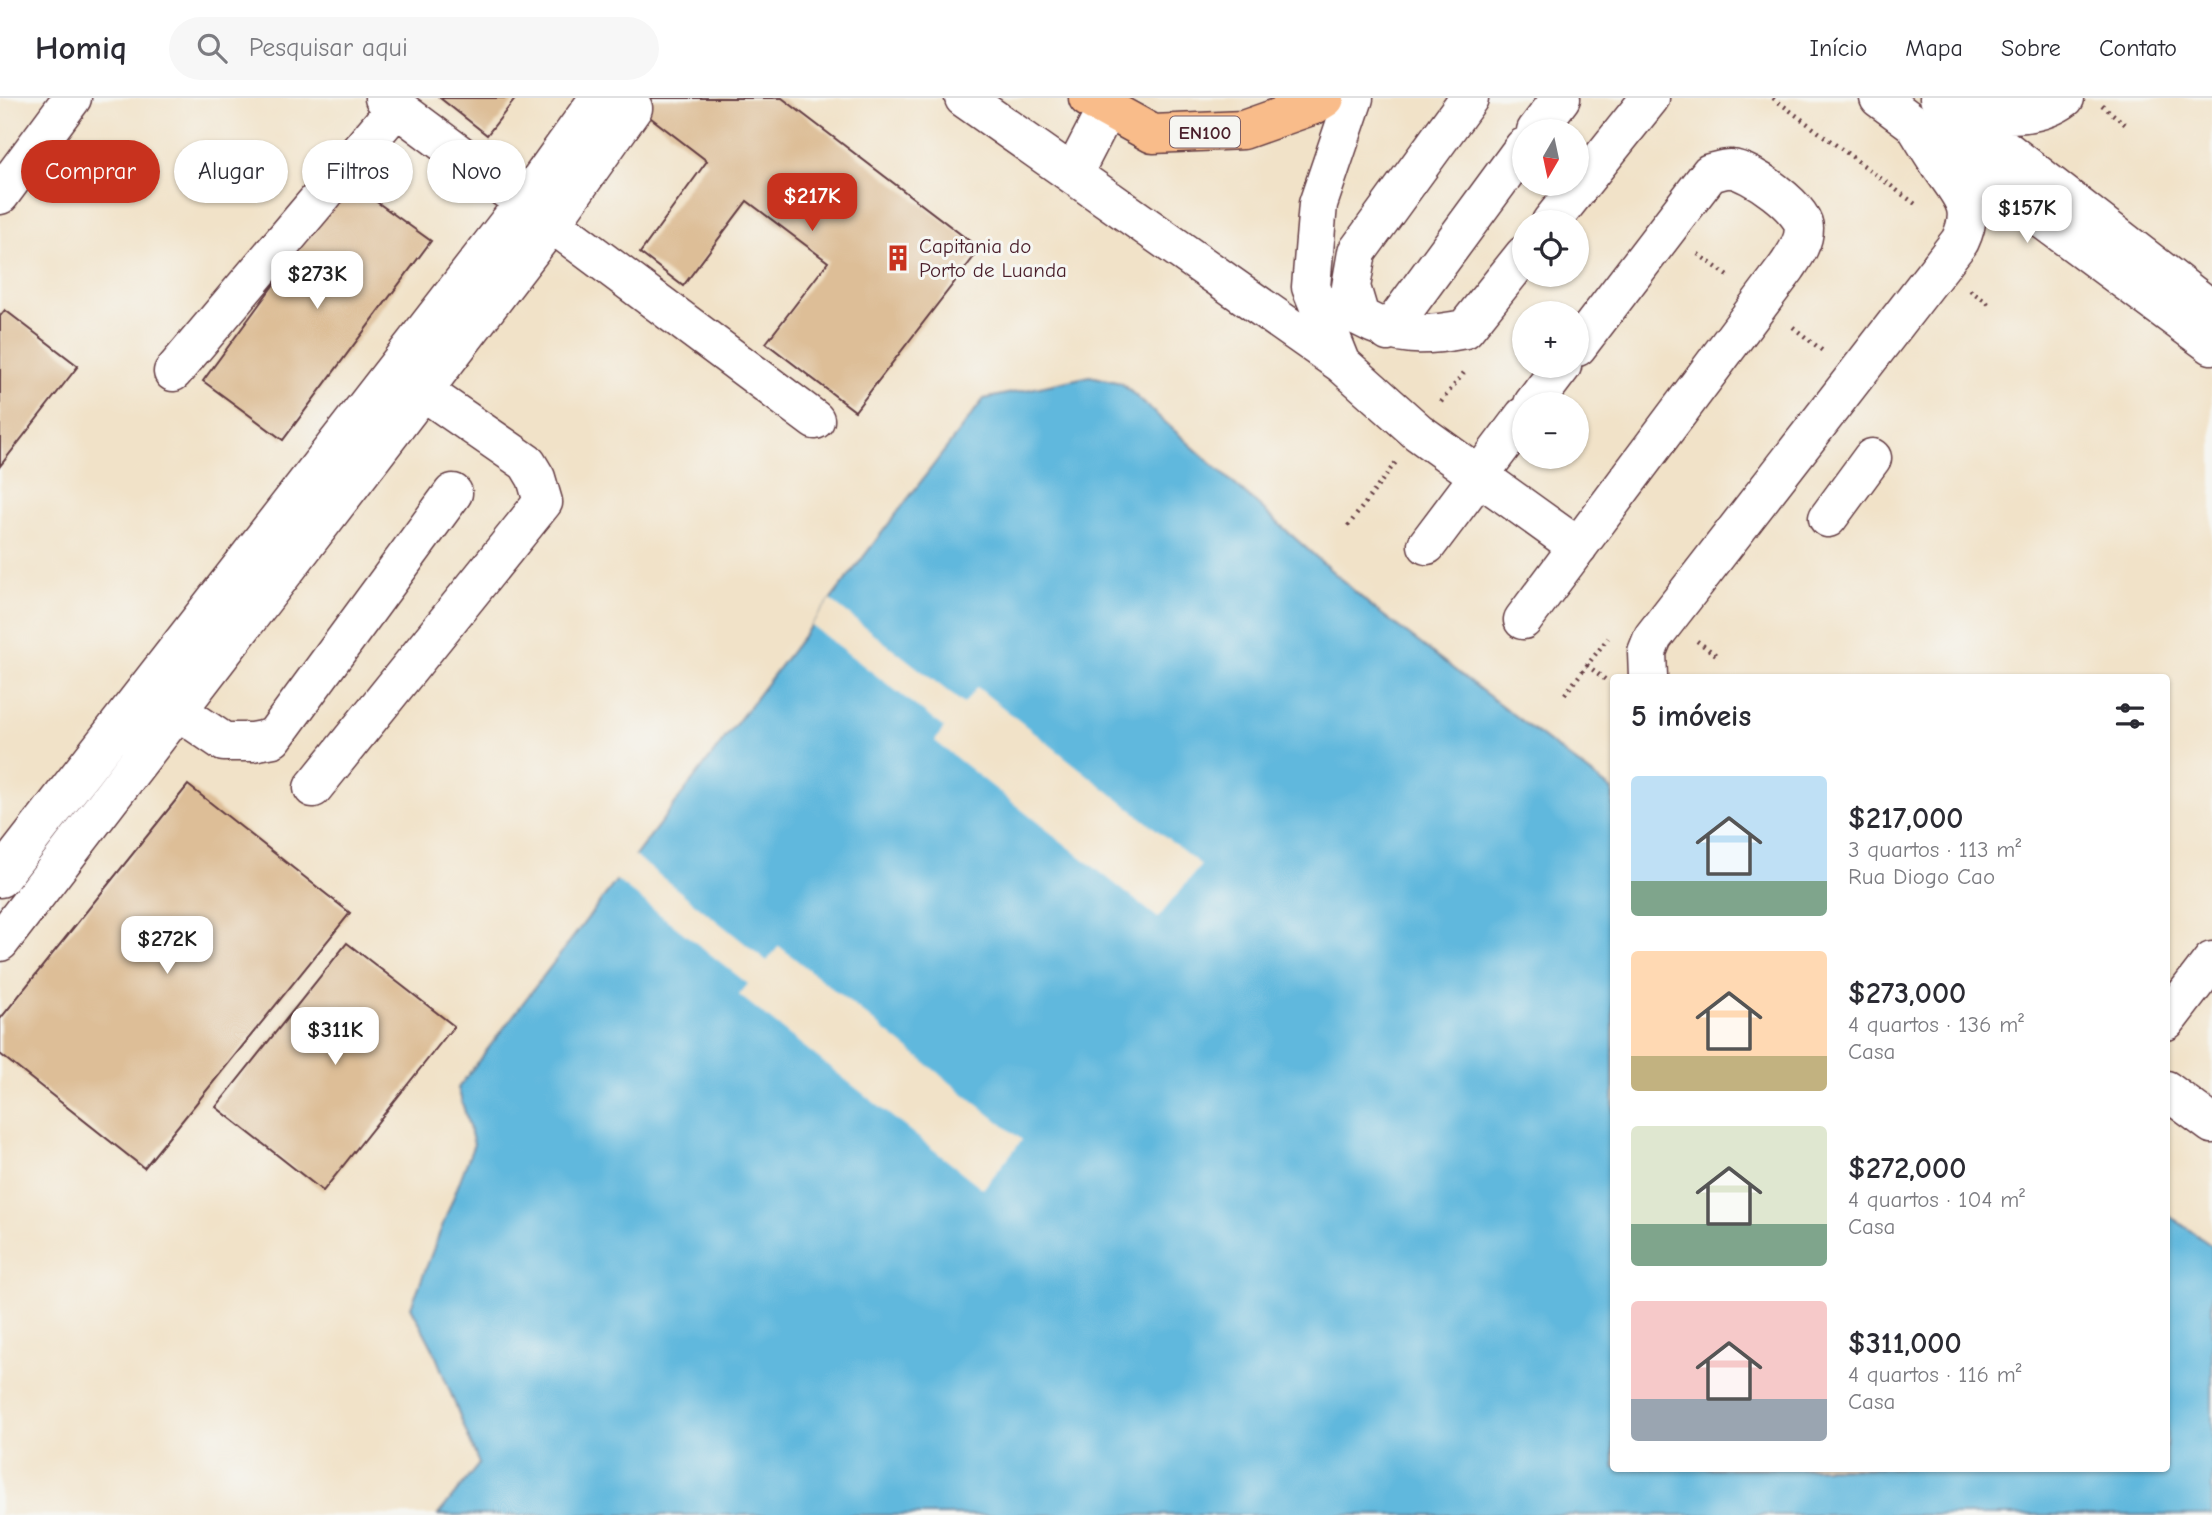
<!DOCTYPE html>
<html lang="pt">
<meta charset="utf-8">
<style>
body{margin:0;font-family:"Comic Neue",sans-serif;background:#f7f7f7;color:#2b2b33;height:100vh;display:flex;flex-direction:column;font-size:26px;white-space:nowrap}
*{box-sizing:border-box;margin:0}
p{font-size:23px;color:#7c7c81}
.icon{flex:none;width:38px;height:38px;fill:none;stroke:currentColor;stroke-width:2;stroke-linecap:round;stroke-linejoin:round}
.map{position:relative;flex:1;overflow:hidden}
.details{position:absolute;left:1610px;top:576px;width:560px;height:798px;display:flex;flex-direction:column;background:#fff;border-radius:7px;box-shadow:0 2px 5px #0004}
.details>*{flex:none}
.guide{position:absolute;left:21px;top:42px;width:665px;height:63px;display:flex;gap:14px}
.needle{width:46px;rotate:189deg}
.controls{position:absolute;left:1512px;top:21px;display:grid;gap:14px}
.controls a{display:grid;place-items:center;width:77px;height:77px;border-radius:50%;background:#fff;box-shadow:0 2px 5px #0004;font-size:35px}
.price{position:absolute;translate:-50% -60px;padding:0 16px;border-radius:14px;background:#fff;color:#222;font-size:23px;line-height:46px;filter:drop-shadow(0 2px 4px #0008)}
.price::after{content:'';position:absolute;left:50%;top:42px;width:21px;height:16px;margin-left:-10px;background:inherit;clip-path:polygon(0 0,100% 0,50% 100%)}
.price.on{background:#c8321e;color:#fff}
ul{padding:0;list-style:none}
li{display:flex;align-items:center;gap:21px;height:175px;padding:0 21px}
li span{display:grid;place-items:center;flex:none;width:196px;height:140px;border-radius:7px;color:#555}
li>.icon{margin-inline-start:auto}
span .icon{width:84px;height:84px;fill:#fffc;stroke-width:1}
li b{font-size:30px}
h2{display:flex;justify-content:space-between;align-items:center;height:84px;padding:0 21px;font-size:30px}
.pill{padding:0 24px;border-radius:32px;background:#fff;box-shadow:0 2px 5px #0004;font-size:24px;line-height:63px}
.pill.on{background:#c8321e;color:#fff}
header{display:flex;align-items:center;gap:42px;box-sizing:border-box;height:98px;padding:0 35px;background:#fff;border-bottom:2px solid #e1e1e2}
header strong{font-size:33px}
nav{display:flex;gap:38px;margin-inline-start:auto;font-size:24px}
.search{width:490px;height:63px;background:#f7f7f7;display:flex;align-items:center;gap:18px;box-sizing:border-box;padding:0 24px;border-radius:38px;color:#7c7c81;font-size:26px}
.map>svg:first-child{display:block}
</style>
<header>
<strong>Homiq</strong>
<div class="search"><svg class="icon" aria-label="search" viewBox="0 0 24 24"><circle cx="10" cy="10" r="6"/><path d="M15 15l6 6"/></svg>Pesquisar aqui</div>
<nav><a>Início</a><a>Mapa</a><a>Sobre</a><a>Contato</a></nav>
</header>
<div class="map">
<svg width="2212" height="1417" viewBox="0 0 2212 1417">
<rect width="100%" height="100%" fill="#f6f6f2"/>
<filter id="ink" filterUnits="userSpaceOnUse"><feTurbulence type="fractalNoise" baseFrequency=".0143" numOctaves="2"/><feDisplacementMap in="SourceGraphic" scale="14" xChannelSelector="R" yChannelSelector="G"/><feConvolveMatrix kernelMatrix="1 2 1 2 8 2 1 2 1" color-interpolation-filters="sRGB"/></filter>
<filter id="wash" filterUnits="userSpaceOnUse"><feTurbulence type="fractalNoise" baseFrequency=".00686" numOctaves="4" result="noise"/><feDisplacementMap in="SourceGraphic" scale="28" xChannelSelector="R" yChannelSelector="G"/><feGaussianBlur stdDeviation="1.57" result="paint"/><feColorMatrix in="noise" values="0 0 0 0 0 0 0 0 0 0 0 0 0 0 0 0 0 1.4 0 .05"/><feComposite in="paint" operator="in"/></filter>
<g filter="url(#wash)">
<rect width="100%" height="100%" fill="#f1e2c8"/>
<path fill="#61b8dd" stroke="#566c84" stroke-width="2" d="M1090,278L1121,285L1371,508L1613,693L1614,1370H2166L2167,1116L2212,1148V1417H438L479,1366L433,1251L411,1209L474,1046L458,990L984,301Z"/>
<path fill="#f1e2c8" d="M830,502L964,606L977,589L1201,767L1158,820L935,643L944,630L811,527Z
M634,757L767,863L779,848L1022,1042L983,1091L739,897L748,886L615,781Z"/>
<g id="blocks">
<path fill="#ddbe97" d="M440,0H516L487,37Z
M625,0H782L980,151L855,313L766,245L828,164L747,103L683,188L640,155L707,63Z
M349,84L431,143L283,342L203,283Z
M5,212L78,268L0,368V218Z
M188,687L350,815L144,1070L0,956V921Z
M347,845L454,928L323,1093L216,1009Z"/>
</g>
</g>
<g filter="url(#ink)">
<use href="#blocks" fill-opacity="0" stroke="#633c43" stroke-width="2"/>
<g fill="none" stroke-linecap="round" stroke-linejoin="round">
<g stroke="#633c43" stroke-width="41">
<path id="minor" d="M384,0L815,322
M964,0L1342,266L1418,334L1578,449
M1469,0L1357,154L1351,189L1360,219C1398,240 1423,239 1465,231L1524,157
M1879,0L2212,247
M1939,0L2212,212
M1957,15C1992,15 2035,23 2065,0
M1536,33L1561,0
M1073,76L1106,12
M0,97L72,0
M1551,124L1650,0
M1388,234L1524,49
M1342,266L1311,189L1318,106L1354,0
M173,274L396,10
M1533,306L1562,268
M1828,420L1872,360
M1427,447L1524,318
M1523,522L1787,169C1795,157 1804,145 1804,130C1804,111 1750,72 1731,71C1725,70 1716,74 1710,75L1577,249
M1648,579L1647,554L1653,539L1960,143C1974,113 1965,102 1947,77C1936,62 1926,45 1916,29
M156,598L224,644H252L273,640L453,395
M313,690L543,404L536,380L527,365L423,293
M0,780L523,106L599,0
M0,844L551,126L633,10
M2166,923L2212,863
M2166,992L2212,1026"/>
</g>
<g stroke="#633c43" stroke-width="41">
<path id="major" d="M1088,0L1153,36L1243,32L1314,7L1325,0"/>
</g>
<path stroke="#633c43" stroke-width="4.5" stroke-dasharray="2 5" stroke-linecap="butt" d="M1773,0L1918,108
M2102,7L2127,28
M1698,156L1731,180
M1970,192L1990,207
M1793,229L1824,254
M1441,304L1466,272
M1348,428L1396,364
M1697,543L1719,559
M1587,567L1607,583
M1565,596L1608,540"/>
<use href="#minor" stroke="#fff" stroke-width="38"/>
<use href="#major" stroke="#f9bc8a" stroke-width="38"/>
</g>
</g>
<defs>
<g id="building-bare" transform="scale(2.1)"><path d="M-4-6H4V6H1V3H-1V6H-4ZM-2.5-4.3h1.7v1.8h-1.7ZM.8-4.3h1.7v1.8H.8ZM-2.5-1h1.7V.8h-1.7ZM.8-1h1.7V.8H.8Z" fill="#c8321e" stroke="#f6f6f2" stroke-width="2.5" paint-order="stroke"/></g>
</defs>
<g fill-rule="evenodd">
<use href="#building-bare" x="898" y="160"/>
</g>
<g text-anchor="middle" stroke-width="6" stroke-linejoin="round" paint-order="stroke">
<rect fill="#f6f6f2" stroke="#7e6067" stroke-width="2" x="1170" y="18.5" width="70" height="31" rx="5"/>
<g font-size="19" font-weight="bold" fill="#4a1f2b">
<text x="1205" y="41">EN100</text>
</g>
<g font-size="21" fill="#4a1f2b" stroke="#f6f6f2" text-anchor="start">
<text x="919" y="155">Capitania do<tspan x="919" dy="24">Porto de Luanda</tspan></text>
</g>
</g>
</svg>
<div class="controls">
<a><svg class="needle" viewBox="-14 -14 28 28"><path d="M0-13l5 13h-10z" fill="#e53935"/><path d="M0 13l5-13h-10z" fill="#7c7c81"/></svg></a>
<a><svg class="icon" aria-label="locate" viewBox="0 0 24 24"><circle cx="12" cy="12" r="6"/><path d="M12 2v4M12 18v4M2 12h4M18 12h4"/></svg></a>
<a>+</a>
<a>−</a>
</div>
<b class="price on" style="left:812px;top:135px">$217K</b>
<b class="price" style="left:2027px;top:147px">$157K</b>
<b class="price" style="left:317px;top:213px">$273K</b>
<b class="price" style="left:167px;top:878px">$272K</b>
<b class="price" style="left:335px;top:969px">$311K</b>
<div class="guide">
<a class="pill on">Comprar</a>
<a class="pill">Alugar</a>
<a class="pill">Filtros</a>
<a class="pill">Novo</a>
</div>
<section class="details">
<h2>5 imóveis<svg class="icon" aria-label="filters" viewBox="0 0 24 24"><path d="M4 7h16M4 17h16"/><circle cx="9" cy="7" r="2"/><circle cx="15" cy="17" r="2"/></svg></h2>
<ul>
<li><span style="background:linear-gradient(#bfe0f5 75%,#7fa58c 0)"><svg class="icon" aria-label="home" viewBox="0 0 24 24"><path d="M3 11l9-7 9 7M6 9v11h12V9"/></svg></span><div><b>$217,000</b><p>3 quartos · 113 m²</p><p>Rua Diogo Cao</p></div></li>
<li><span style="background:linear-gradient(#ffd9b3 75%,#c2b280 0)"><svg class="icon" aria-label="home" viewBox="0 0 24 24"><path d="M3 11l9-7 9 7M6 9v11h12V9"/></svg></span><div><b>$273,000</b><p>4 quartos · 136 m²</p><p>Casa</p></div></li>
<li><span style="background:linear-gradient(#dfe7d0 70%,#7fa58c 0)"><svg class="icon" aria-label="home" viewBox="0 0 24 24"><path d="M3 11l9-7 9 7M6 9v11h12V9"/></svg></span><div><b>$272,000</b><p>4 quartos · 104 m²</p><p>Casa</p></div></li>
<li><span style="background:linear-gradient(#f6c9c9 70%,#9aa5b1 0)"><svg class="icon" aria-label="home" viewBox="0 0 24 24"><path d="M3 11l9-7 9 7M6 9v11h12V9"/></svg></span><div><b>$311,000</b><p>4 quartos · 116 m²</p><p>Casa</p></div></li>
</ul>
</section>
</div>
